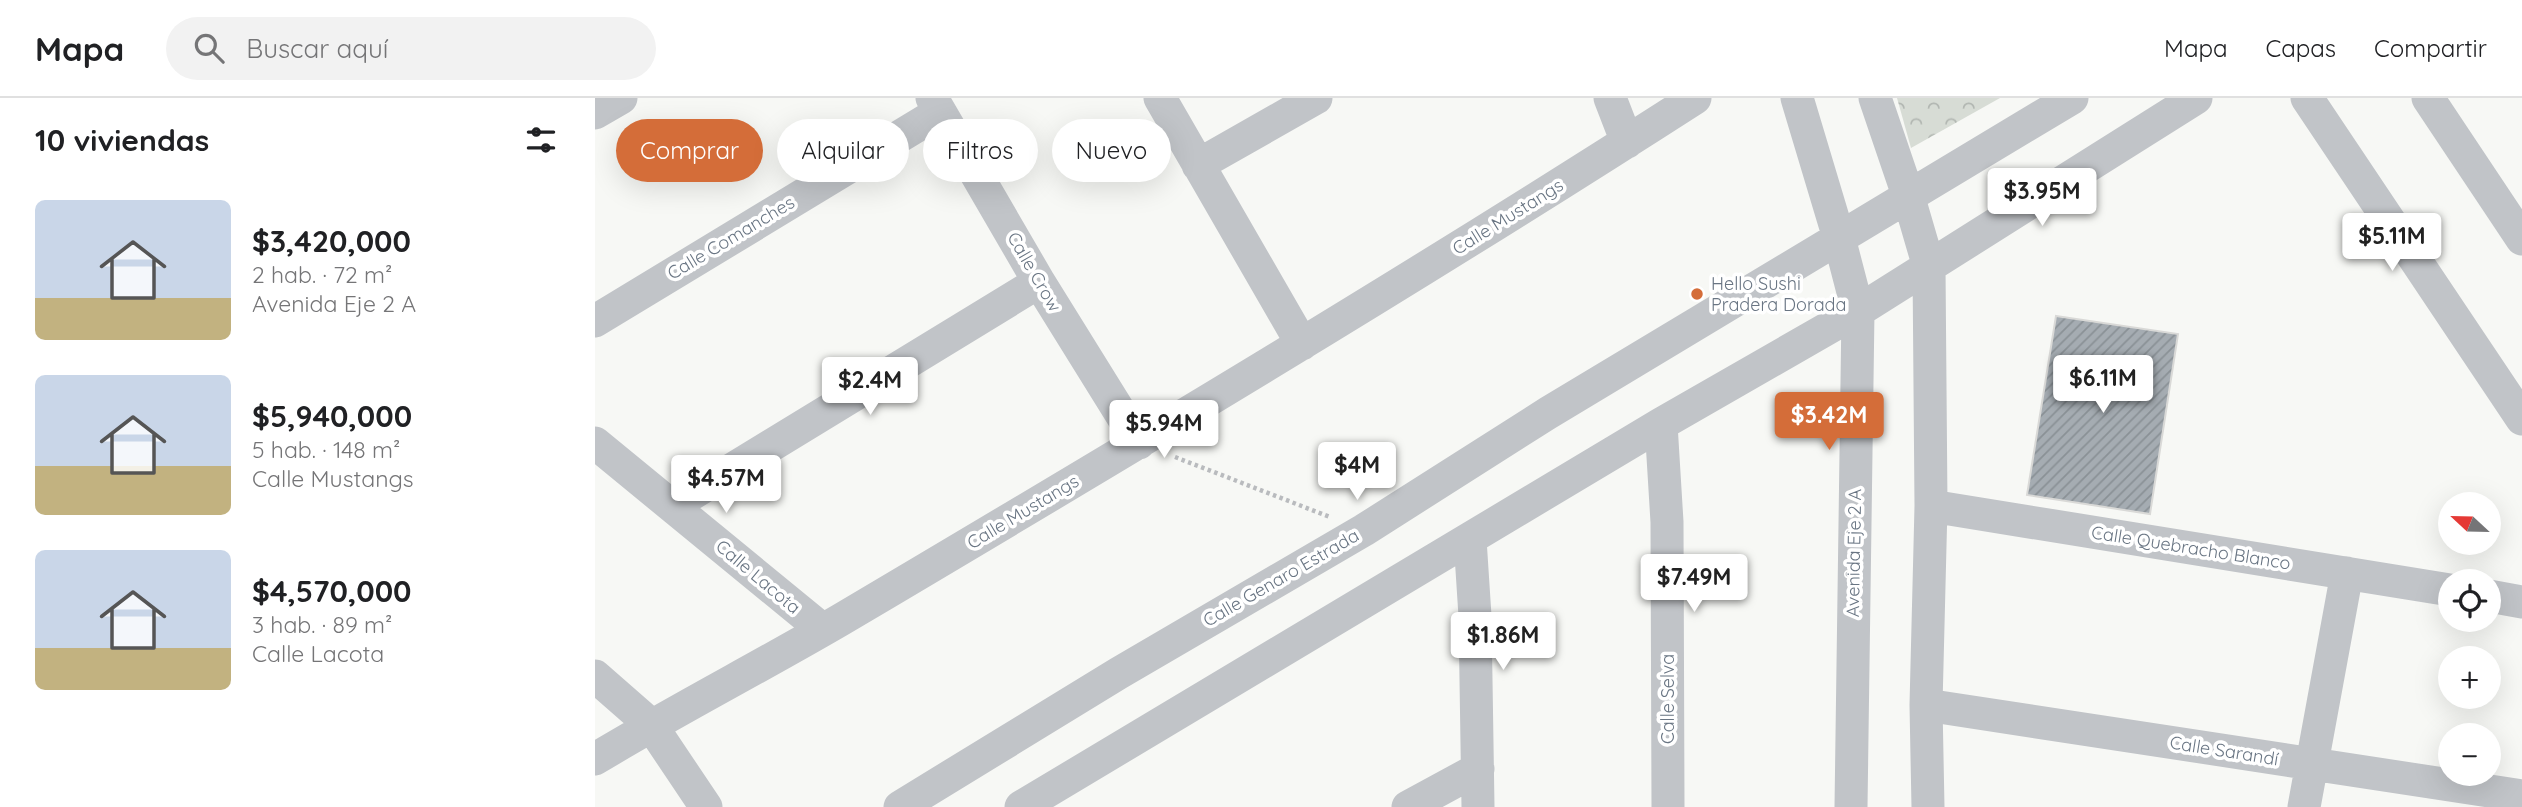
<!DOCTYPE html>
<html lang="es">
<meta charset="utf-8">
<style>
body{margin:0;font-family:Quicksand,sans-serif;background:#f2f2f2;color:#202124;height:100vh;display:flex;flex-direction:column;font-size:26px;white-space:nowrap}
*{box-sizing:border-box;margin:0}
p{font-size:23px;color:#757577}
.icon{flex:none;width:38px;height:38px;fill:none;stroke:currentColor;stroke-width:2;stroke-linecap:round;stroke-linejoin:round}
.map{position:relative;flex:1;overflow:hidden}
.drawer{display:flex;flex-direction:column;background:#fff;width:595px}
.drawer>*{flex:none}
.guide{position:absolute;left:21px;top:21px;width:665px;height:63px;display:flex;gap:14px}
.needle{width:46px;rotate:292deg}
.controls{position:absolute;left:1843px;top:394px;display:grid;gap:14px}
.controls a{display:grid;place-items:center;width:63px;height:63px;border-radius:50%;background:#fff;box-shadow:0 7px 28px #0002;font-size:35px}
.price{position:absolute;translate:-50% -60px;padding:0 16px;border-radius:7px;background:#fff;color:#222;font-size:23px;line-height:46px;filter:drop-shadow(0 2px 4px #0008)}
.price::after{content:'';position:absolute;left:50%;top:42px;width:21px;height:16px;margin-left:-10px;background:inherit;clip-path:polygon(0 0,100% 0,50% 100%)}
.price.selected{background:#d46d39;color:#fff}
ul{padding:0;list-style:none}
li{display:flex;align-items:center;gap:21px;height:175px;padding:0 35px}
li span{display:grid;place-items:center;flex:none;width:196px;height:140px;border-radius:10px;color:#555}
li>.icon{margin-inline-start:auto}
span .icon{width:84px;height:84px;fill:#fffc;stroke-width:1}
li b{font-size:30px}
h2{display:flex;justify-content:space-between;align-items:center;height:84px;padding:0 35px;font-size:30px}
.tag{padding:0 24px;border-radius:32px;background:#fff;box-shadow:0 7px 28px #0002;font-size:24px;line-height:63px}
.tag.selected{background:#d46d39;color:#fff}
header{display:flex;align-items:center;gap:42px;box-sizing:border-box;height:98px;padding:0 35px;background:#fff;border-bottom:2px solid #e0e0e0}
header strong{font-size:33px}
nav{display:flex;gap:38px;margin-inline-start:auto;font-size:24px}
.search{width:490px;height:63px;background:#f2f2f2;display:flex;align-items:center;gap:18px;box-sizing:border-box;padding:0 24px;border-radius:38px;color:#757577;font-size:26px}
main{display:flex;flex:1;min-height:0}
.map>svg:first-child{display:block}
</style>
<header>
<strong>Mapa</strong>
<div class="search"><svg class="icon" aria-label="search" viewBox="0 0 24 24"><circle cx="10" cy="10" r="6"/><path d="M15 15l6 6"/></svg>Buscar aquí</div>
<nav><a>Mapa</a><a>Capas</a><a>Compartir</a></nav>
</header>
<main>
<section class="drawer">
<h2>10 viviendas<svg class="icon" aria-label="filters" viewBox="0 0 24 24"><path d="M4 7h16M4 17h16"/><circle cx="9" cy="7" r="2"/><circle cx="15" cy="17" r="2"/></svg></h2>
<ul>
<li><span style="background:linear-gradient(#c9d6e8 70%,#c2b280 0)"><svg class="icon" aria-label="home" viewBox="0 0 24 24"><path d="M3 11l9-7 9 7M6 9v11h12V9"/></svg></span><div><b>$3,420,000</b><p>2 hab. · 72 m²</p><p>Avenida Eje 2 A</p></div></li>
<li><span style="background:linear-gradient(#c9d6e8 65%,#c2b280 0)"><svg class="icon" aria-label="home" viewBox="0 0 24 24"><path d="M3 11l9-7 9 7M6 9v11h12V9"/></svg></span><div><b>$5,940,000</b><p>5 hab. · 148 m²</p><p>Calle Mustangs</p></div></li>
<li><span style="background:linear-gradient(#c9d6e8 70%,#c2b280 0)"><svg class="icon" aria-label="home" viewBox="0 0 24 24"><path d="M3 11l9-7 9 7M6 9v11h12V9"/></svg></span><div><b>$4,570,000</b><p>3 hab. · 89 m²</p><p>Calle Lacota</p></div></li>
</ul>
</section>
<div class="map">
<svg width="1927" height="709" viewBox="0 0 1927 709">
<defs>
<pattern id="park-crowns" width="20" height="18" patternUnits="userSpaceOnUse" patternTransform="scale(1.75)"><rect width="20" height="18" fill="#d7dcd5"/><path d="M2 6a3 3 0 1 1 6 0M12 15a3 3 0 1 1 6 0" fill="none" stroke="#b2b7b2"/></pattern>
<pattern id="building-hatch" width="6" height="6" patternUnits="userSpaceOnUse" patternTransform="scale(1.75)"><rect width="6" height="6" fill="#a5acb2"/><path d="M-1 1l2-2M0 6l6-6M5 7l2-2" fill="none" stroke="#8a9196"/></pattern>
</defs>
<rect width="100%" height="100%" fill="#f7f8f5"/>
<path fill="url(#park-crowns)" d="M1302,0H1405L1316,50Z"/>
<path fill="url(#building-hatch)" stroke="#d9d9d7" stroke-width="2" d="M1461,218L1583,236L1555,416L1432,397Z"/>
<g fill="none" stroke-linecap="round" stroke-linejoin="round">
<path stroke="#b9bbbe" stroke-width="4.5" stroke-dasharray="3.5 3.5" stroke-linecap="butt" d="M580,359L735,419"/>
<path stroke="#c1c4c8" stroke-width="33" d="M337,0L444,184L544,345
M565,0L707,246
M1015,0L1032,44
M1202,0L1244,140L1263,213L1256,709
M1280,0L1313,97L1334,169L1336,408L1331,607L1333,709
M1712,0L1927,321
M1833,0L1927,141
M0,15L26,0
M603,67L721,0
M0,223L345,14
M1066,326L1072,424L1073,709
M0,345L228,532
M77,408L444,184
M1336,408L1855,492
M875,441L880,518L883,709
M1894,498L1927,504
M0,578L56,627L111,709
M1331,607L1927,698
M0,661C81,612 165,569 247,521C534,351 820,180 1100,0
M305,709L524,575L769,432L953,315L1477,0
M426,709L1066,326L1263,213L1601,0
M813,709L883,671
M1709,709L1752,475"/>
</g>
<circle fill="#d46d39" stroke="#fff" stroke-width="2.5" cx="1102" cy="196" r="7"/>
<g text-anchor="middle" stroke-width="7" stroke-linejoin="round" paint-order="stroke">
<g font-size="18" fill="#697583" stroke="#fff">
<text transform="translate(913 119) rotate(-32)" y="6">Calle Mustangs</text>
<text transform="translate(136 140) rotate(-31)" y="6">Calle Comanches</text>
<text transform="translate(439 174) rotate(60)" y="6">Calle Crow</text>
<text transform="translate(428 414) rotate(-31)" y="6">Calle Mustangs</text>
<text transform="translate(1596 450) rotate(9)" y="6">Calle Quebracho Blanco</text>
<text transform="translate(1259 455) rotate(-89)" y="6">Avenida Eje 2 A</text>
<text transform="translate(163 479) rotate(40)" y="6">Calle Lacota</text>
<text transform="translate(686 480) rotate(-30)" y="6">Calle Genaro Estrada</text>
<text transform="translate(1073 601) rotate(-90)" y="6">Calle Selva</text>
<text transform="translate(1629 653) rotate(9)" y="6">Calle Sarandí</text>
</g>
<g font-size="18" fill="#697583" stroke="#fff" text-anchor="start">
<text x="1116" y="192">Hello Sushi<tspan x="1116" dy="21">Pradera Dorada</tspan></text>
</g>
</g>
</svg>
<div class="controls">
<a><svg class="needle" viewBox="-14 -14 28 28"><path d="M0-13l5 13h-10z" fill="#e53935"/><path d="M0 13l5-13h-10z" fill="#757577"/></svg></a>
<a><svg class="icon" aria-label="locate" viewBox="0 0 24 24"><circle cx="12" cy="12" r="6"/><path d="M12 2v4M12 18v4M2 12h4M18 12h4"/></svg></a>
<a>+</a>
<a>−</a>
</div>
<b class="price" style="left:1447px;top:130px">$3.95M</b>
<b class="price" style="left:1797px;top:175px">$5.11M</b>
<b class="price" style="left:1508px;top:317px">$6.11M</b>
<b class="price" style="left:275px;top:319px">$2.4M</b>
<b class="price selected" style="left:1234px;top:354px">$3.42M</b>
<b class="price" style="left:569px;top:362px">$5.94M</b>
<b class="price" style="left:762px;top:404px">$4M</b>
<b class="price" style="left:131px;top:417px">$4.57M</b>
<b class="price" style="left:1099px;top:516px">$7.49M</b>
<b class="price" style="left:908px;top:574px">$1.86M</b>
<div class="guide">
<a class="tag selected">Comprar</a>
<a class="tag">Alquilar</a>
<a class="tag">Filtros</a>
<a class="tag">Nuevo</a>
</div>
</div>
</main>
